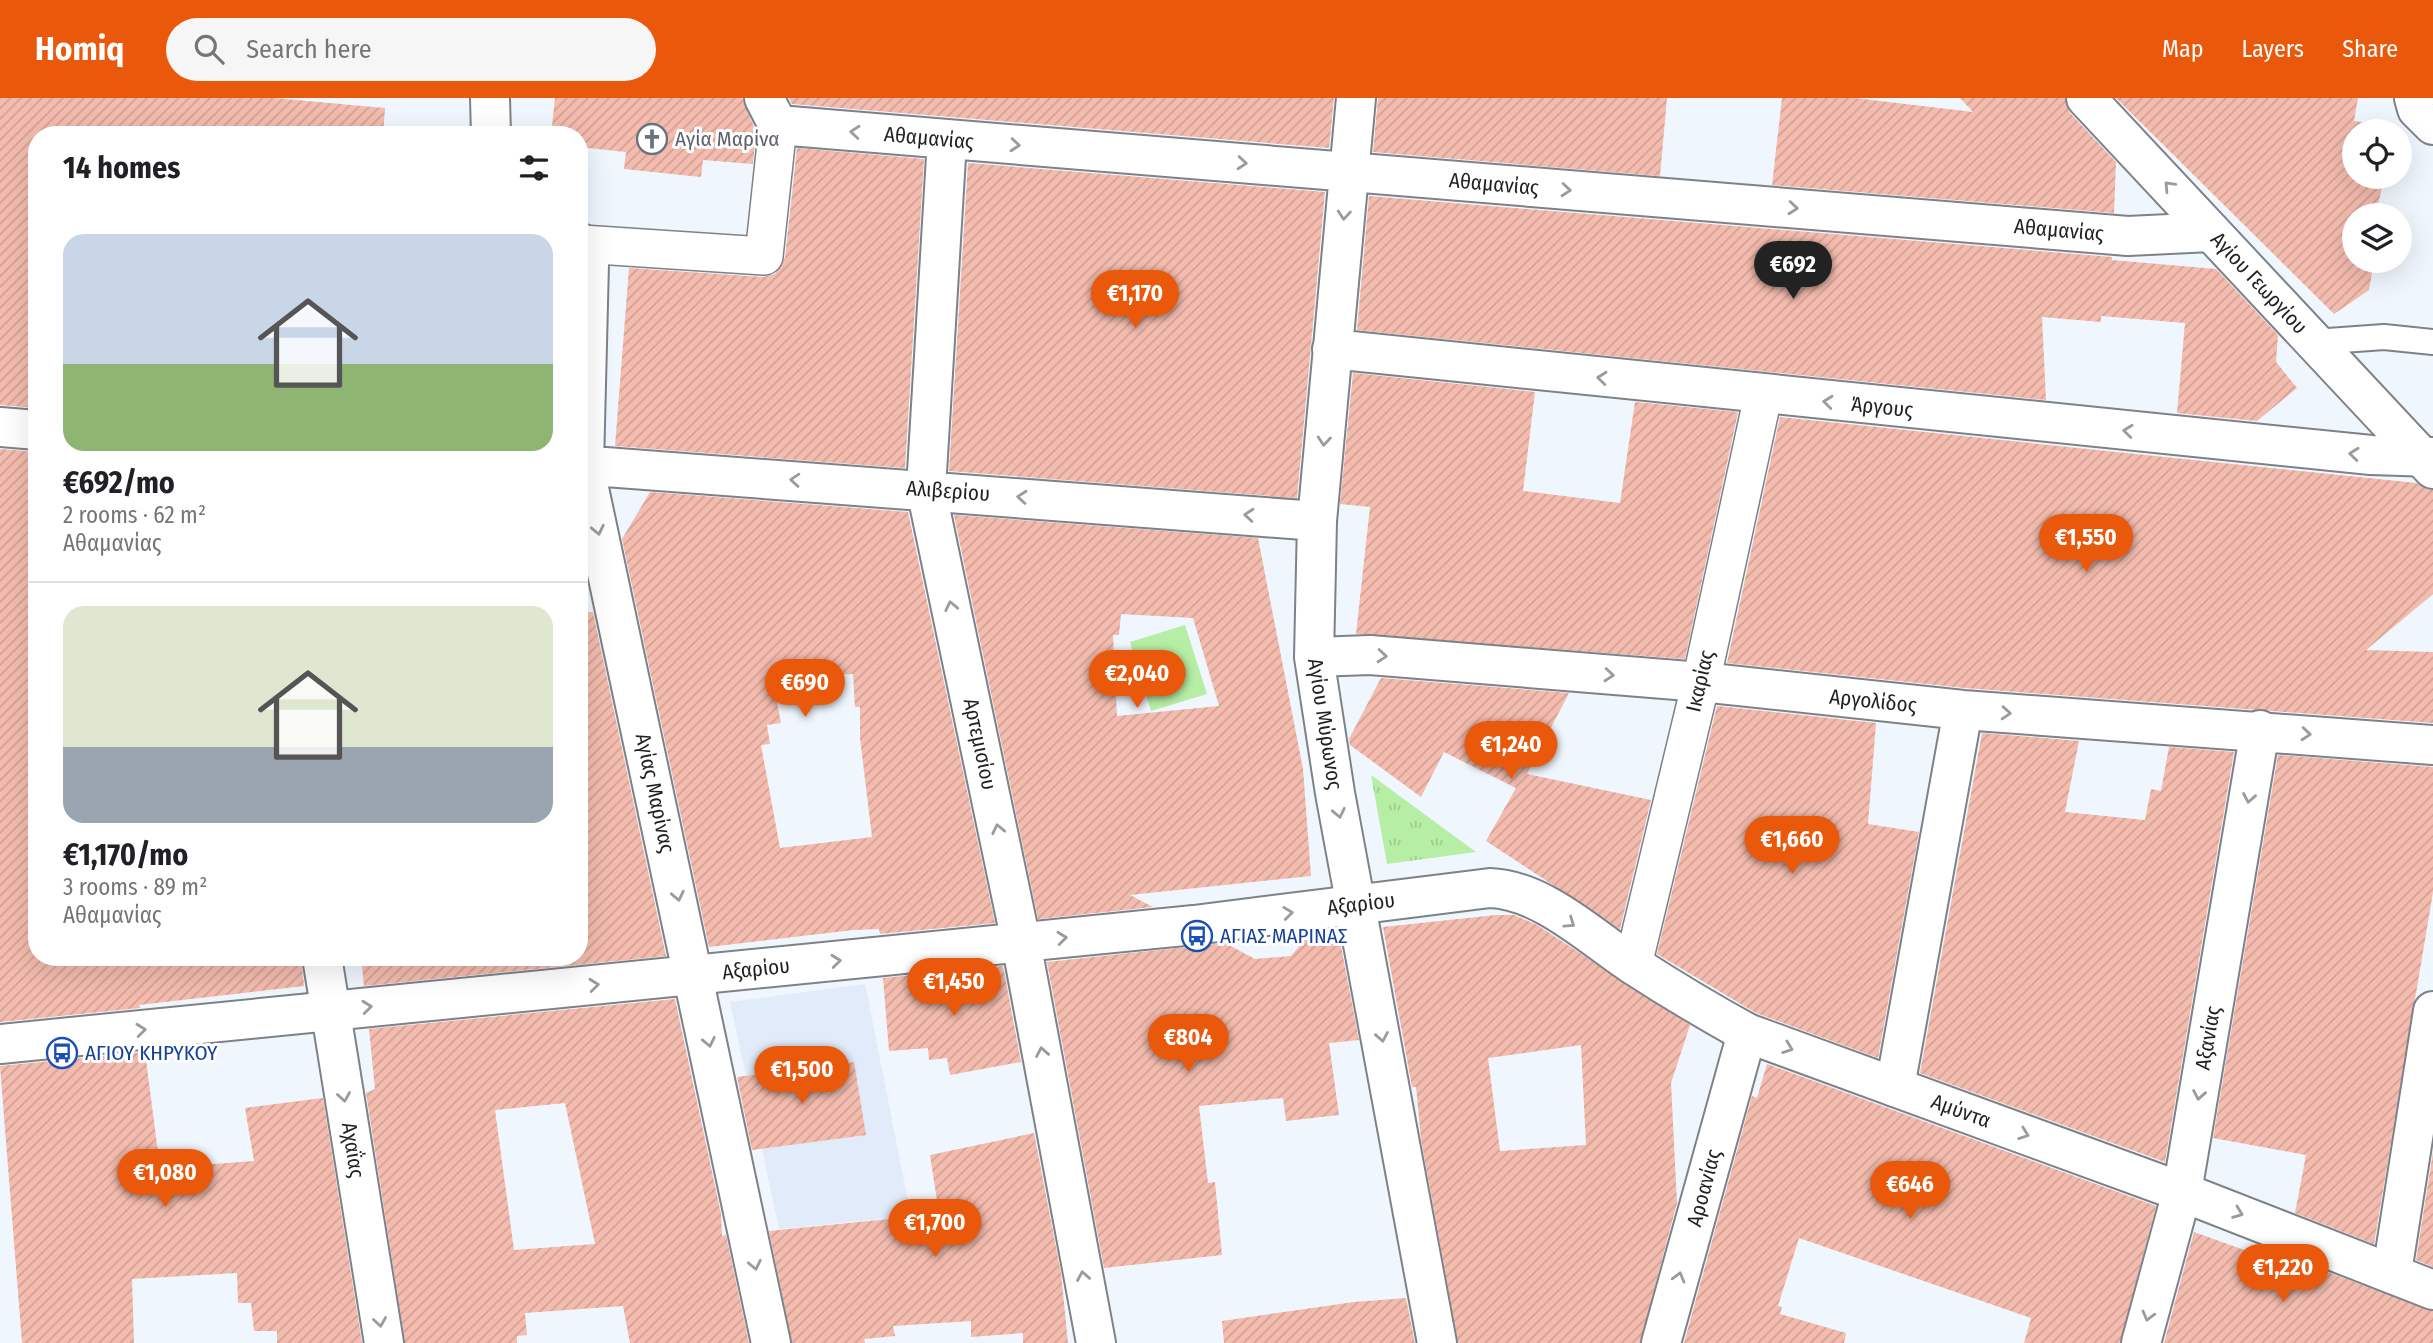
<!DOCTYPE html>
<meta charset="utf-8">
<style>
body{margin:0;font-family:"Fira Sans Condensed",sans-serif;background:#f6f6f6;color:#202124;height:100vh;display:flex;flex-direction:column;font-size:26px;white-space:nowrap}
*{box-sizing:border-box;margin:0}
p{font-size:23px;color:#757577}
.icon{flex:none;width:38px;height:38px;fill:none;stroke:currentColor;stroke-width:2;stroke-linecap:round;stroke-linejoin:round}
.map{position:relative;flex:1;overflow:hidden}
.details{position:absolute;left:28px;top:28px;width:560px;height:840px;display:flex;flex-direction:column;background:#fff;border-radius:28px;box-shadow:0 7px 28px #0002}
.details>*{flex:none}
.buttons{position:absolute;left:2342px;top:21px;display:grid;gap:14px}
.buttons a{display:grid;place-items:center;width:70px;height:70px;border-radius:50%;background:#fff;box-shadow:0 7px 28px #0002;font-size:35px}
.price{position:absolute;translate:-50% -60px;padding:0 16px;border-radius:24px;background:#ea580c;color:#fff;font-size:23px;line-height:46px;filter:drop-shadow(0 2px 4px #0008)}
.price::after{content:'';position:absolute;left:50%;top:42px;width:21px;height:16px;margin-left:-10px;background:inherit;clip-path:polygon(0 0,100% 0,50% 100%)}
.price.selected{background:#222;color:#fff}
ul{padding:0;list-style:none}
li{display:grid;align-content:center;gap:14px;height:371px;padding:0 35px}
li+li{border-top:2px solid #e0e0e0}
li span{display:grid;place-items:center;height:217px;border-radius:21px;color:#555}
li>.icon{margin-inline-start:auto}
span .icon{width:126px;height:126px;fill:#fffc;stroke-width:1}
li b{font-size:30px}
h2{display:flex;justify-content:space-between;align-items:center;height:84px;padding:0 35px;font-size:30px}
header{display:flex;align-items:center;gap:42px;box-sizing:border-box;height:98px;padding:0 35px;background:#ea580c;color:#fff}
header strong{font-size:33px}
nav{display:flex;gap:38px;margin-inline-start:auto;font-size:24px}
.search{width:490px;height:63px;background:#f6f6f6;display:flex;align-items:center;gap:18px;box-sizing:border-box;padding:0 24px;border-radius:38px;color:#757577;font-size:26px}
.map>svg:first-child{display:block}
</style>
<header>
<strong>Homiq</strong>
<div class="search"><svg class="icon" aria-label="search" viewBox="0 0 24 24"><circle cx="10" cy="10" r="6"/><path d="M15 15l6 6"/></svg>Search here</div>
<nav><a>Map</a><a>Layers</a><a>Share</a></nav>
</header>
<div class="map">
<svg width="2433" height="1245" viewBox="0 0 2433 1245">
<defs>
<pattern id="park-tufts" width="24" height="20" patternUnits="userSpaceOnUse" patternTransform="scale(1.75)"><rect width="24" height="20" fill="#b6eea5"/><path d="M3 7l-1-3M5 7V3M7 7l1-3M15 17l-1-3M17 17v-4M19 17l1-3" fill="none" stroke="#9ccc8e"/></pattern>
<pattern id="building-hatch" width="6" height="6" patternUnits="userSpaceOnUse" patternTransform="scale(1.75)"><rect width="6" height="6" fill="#f4bcae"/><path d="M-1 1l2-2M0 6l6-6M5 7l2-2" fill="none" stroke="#d1a195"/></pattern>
</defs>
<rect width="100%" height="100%" fill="#f0f6fd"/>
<path fill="#e1ebf9" d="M865,886L911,1118L779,1131L730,904Z"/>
<path fill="#b6eea5" d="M1185,527L1207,596L1151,613L1130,544Z"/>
<path fill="url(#park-tufts)" d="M1371,677L1476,754L1387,766Z"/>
<path fill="url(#building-hatch)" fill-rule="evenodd" d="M0,0H274L385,10L383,37H37V310L0,307Z
M555,0H742L756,33L753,66L703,62L701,79L624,71L626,54L579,49V37H551Z
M789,0H1334L1329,50L792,6Z
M1378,0H1667L1660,78L1373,54Z
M1782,0H1855L1973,14L1960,0H2065L2070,15L2116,64L2114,115L1772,87Z
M2116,0H2358L2354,23L2384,27V33H2354V79H2385L2375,117H2354V163H2374L2369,192L2334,216Z
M797,50L924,61L905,370L615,348L629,170L763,179L775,176L785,160Z
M968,65L1325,94L1297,400L949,373Z
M1369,98L2112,159V162L2216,171L2278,237L2276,264L2297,290L2257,323L2177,315L2185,225L2101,218V224L2042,219L2046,302L1357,232Z
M1353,275L1535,294L1523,393L1620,405L1635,304L1738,314L1685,561L1356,536L1370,409L1340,406Z
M1780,319L2416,385L2433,392V496L2366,552L2433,554V625L1965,590L1727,565Z
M0,351L37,354V859H301L304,888L139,907L140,910L0,924Z
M650,394L908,414L995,825L880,836L879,831L853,832L709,849L622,441ZM853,576L855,609H860V640L872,739L780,750L761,647L770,646L767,627L781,625L772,580Z
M954,417L1258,440L1303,671L1311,778L1130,797L1153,809L1038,821ZM1121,516L1193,520L1219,608L1117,618L1113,537H1119Z
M593,514L666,858L364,888L361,859H579V515Z
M1381,580L1569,595L1527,676L1651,702L1620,831L1486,743L1516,690L1444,654L1421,699L1350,647L1349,641Z
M1717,608L1876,625L1868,726L1919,734L1878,960L1756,915L1657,856Z
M1982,635L2079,643L2065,714L2145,722L2151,691L2161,693L2169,649L2234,654L2165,1064L1920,975Z
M2278,657L2433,669V794L2374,1146L2295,1115L2306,1057L2213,1040Z
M1496,817H1514L1537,827L1690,927L1671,985L1677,1105L1640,1245H1458L1421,1041L1416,989H1412L1383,829ZM1581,947L1586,1047L1500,1053L1488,960Z
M1307,839L1341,848L1359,942L1329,945L1339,1017L1286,1023L1283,1000L1199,1008L1208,1085L1215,1084L1222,1157L1104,1170L1047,864L1225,845L1255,861L1291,858Z
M1003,868L1021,964L950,977L947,960L929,962L928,950L889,953L883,880Z
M675,901L721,1116L722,1138L726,1137L749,1245H630L623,1208L525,1215L527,1237L517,1238V1245H405L366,995L375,991L369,931ZM565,1005L595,1146L514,1152L495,1012Z
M145,954L160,1070L254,1063L245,1010L323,1000L362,1245H277V1233H254L251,1205H238L237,1175L132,1181L134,1245H22L0,968Z
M854,964L866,1037L752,1052L737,979Z
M1767,966L2156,1108L2120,1245H2024L2031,1220L1799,1140L1778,1208L1782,1209L1780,1216L1846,1235L1844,1245H1684L1752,998L1757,1000Z
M1034,1035L1061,1175L1068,1245H1023V1235L971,1239V1223L893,1228L895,1238L864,1241L865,1245H792L769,1133L939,1116L930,1057Z
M2433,1054V1169L2416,1162Z
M2194,1134L2286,1167L2287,1159L2433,1213V1245H2164Z
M1406,1200L1415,1245H1224L1222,1223L1354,1204Z"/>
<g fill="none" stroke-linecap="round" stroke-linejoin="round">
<g stroke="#7d8289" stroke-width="28">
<path id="service" d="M2314,244L2384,239L2433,244"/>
</g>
<g stroke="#7d8289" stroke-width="40">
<path id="pedestrian" d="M582,146L764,158L778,27
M1633,867L1701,584L1763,298"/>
</g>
<g stroke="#7d8289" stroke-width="42">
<path id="minor" d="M490,0L491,37
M764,0L778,27L2128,138L2211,134
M1356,0L1317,423L1314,559L1335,695L1437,1245
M2414,0L2417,11L2433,27
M947,42L926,391L1021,844L1096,1245
M579,144L589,165L584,367L771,1245
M1332,251L2371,357L2433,359
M0,329L37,332
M579,367L1317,423
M1314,559L1370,557L1701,584L1963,612L2433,647
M322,859L384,1245
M1895,989L1963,612
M2392,1174L2433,913
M1661,1245L1747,935
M2141,1245L2182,1094L2260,632"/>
</g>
<g stroke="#7d8289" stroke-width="42">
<path id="tertiary" d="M2086,0L2433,371
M0,946L1194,827L1490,790C1543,792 1592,840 1635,868C1672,892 1709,914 1747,935L2182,1094L2433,1192"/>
</g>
<use href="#service" stroke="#fff" stroke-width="24"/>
<use href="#pedestrian" stroke="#fff" stroke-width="37"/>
<use href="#minor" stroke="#fff" stroke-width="38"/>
<use href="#tertiary" stroke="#fff" stroke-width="38"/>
</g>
<defs><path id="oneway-chevron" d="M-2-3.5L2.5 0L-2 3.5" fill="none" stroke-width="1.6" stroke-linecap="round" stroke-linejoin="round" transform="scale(1.75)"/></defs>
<g stroke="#9a9b9c">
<use href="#oneway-chevron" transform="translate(855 34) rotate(-175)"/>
<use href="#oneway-chevron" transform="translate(1015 47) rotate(5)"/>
<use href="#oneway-chevron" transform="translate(1242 65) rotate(5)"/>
<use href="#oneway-chevron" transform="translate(2169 88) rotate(-133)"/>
<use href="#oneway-chevron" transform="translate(1566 92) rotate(5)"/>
<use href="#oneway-chevron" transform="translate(1793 110) rotate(5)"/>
<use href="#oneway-chevron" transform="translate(1344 117) rotate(95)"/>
<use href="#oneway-chevron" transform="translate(1602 280) rotate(-174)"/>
<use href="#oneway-chevron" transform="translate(1828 304) rotate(-174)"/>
<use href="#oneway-chevron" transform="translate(2128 333) rotate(-174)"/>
<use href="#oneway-chevron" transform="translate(1324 343) rotate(95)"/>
<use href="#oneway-chevron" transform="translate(2354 356) rotate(-174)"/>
<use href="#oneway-chevron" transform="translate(795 382) rotate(-176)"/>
<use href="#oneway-chevron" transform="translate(1022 399) rotate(-175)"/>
<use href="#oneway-chevron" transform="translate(1249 417) rotate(-175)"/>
<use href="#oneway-chevron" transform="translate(598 432) rotate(78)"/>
<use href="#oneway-chevron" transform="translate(951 508) rotate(-102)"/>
<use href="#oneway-chevron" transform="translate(1382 558) rotate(5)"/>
<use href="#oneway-chevron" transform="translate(1609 577) rotate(5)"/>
<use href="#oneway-chevron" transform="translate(2006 615) rotate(4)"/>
<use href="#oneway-chevron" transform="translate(2306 636) rotate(5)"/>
<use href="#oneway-chevron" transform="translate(2249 700) rotate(100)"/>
<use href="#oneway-chevron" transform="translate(1339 715) rotate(78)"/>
<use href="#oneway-chevron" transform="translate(998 731) rotate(-102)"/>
<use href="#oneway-chevron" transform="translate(678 798) rotate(78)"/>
<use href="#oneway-chevron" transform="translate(1288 815) rotate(-7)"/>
<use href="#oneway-chevron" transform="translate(1570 825) rotate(34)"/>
<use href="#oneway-chevron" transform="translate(1062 840) rotate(-6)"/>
<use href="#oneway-chevron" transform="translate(836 863) rotate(-6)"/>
<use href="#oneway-chevron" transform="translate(594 887) rotate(-6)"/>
<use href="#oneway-chevron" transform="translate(367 909) rotate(-6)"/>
<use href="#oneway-chevron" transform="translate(141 932) rotate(-6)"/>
<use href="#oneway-chevron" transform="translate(1382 939) rotate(80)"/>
<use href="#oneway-chevron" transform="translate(709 944) rotate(78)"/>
<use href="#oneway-chevron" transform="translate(1788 950) rotate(20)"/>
<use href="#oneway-chevron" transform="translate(1042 954) rotate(-100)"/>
<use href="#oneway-chevron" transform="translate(2199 997) rotate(100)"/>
<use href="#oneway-chevron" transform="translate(344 999) rotate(81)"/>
<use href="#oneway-chevron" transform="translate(2024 1036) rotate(20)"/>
<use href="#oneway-chevron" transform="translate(2238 1115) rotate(21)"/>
<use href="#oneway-chevron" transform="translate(755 1167) rotate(78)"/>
<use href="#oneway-chevron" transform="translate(1083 1178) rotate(-100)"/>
<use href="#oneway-chevron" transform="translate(1679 1179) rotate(-75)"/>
<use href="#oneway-chevron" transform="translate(2148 1218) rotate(105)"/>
<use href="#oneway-chevron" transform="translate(380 1224) rotate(81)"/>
</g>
<defs>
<g id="church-ring" transform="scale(1.575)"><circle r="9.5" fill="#fff" stroke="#6b7280" stroke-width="1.5"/><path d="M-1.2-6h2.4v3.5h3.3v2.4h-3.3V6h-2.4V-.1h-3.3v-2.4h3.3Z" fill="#6b7280"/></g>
<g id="bus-ring" transform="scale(1.575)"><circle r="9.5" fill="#fff" stroke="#1a4fb4" stroke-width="1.5"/><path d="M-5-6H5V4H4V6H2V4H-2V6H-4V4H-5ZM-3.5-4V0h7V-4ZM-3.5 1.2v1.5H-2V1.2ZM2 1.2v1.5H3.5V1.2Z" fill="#1a4fb4"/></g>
</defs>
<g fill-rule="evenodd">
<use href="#church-ring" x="652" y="41"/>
<use href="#bus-ring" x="1197" y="838"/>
<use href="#bus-ring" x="62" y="955"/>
</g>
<g text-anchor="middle" stroke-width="6" stroke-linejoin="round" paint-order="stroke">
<g font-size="21" fill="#1f2123" stroke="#fff">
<text transform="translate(929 40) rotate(5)" y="7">Αθαμανίας</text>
<text transform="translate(1494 86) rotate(5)" y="7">Αθαμανίας</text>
<text transform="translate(2059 132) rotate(5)" y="7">Αθαμανίας</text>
<text transform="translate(2259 185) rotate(47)" y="7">Αγίου Γεωργίου</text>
<text transform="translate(1882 309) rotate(6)" y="7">Άργους</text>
<text transform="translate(948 393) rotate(4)" y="7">Αλιβερίου</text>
<text transform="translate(1700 583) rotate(-77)" y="7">Ικαρίας</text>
<text transform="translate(1873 603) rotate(6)" y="7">Αργολίδος</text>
<text transform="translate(1325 626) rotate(81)" y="7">Αγίου Μύρωνος</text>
<text transform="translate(980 646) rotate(78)" y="7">Αρτεμισίου</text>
<text transform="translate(655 695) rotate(78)" y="7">Αγίας Μαρίνας</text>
<text transform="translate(1361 806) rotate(-7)" y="7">Αξαρίου</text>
<text transform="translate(756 871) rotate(-6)" y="7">Αξαρίου</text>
<text transform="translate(2208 940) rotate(-80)" y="7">Αξανίας</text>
<text transform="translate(1961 1013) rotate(20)" y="7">Αμύντα</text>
<text transform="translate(353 1052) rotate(81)" y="7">Αχαΐας</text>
<text transform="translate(1704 1090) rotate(-75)" y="7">Αροανίας</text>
</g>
<g font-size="21" fill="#5b616d" stroke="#fff" text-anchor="start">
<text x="675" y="48">Αγία Μαρίνα</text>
</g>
<g font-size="21" fill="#164399" stroke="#fff" text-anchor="start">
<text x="1220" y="845">ΑΓΙΑΣ ΜΑΡΙΝΑΣ</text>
<text x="85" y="962">ΑΓΙΟΥ ΚΗΡΥΚΟΥ</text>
</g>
</g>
</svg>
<div class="buttons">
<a><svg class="icon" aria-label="locate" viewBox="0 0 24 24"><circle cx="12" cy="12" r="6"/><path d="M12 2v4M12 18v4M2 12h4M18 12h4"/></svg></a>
<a><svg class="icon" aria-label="layers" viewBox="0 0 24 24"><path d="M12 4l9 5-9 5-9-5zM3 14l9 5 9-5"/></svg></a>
</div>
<b class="price selected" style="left:1793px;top:203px">€692</b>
<b class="price" style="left:1135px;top:232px">€1,170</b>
<b class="price" style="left:2086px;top:476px">€1,550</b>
<b class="price" style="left:1137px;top:612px">€2,040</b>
<b class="price" style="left:805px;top:621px">€690</b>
<b class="price" style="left:1511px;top:683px">€1,240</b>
<b class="price" style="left:1792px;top:778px">€1,660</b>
<b class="price" style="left:954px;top:920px">€1,450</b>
<b class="price" style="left:1188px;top:976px">€804</b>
<b class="price" style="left:802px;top:1008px">€1,500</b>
<b class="price" style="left:165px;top:1111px">€1,080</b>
<b class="price" style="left:1910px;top:1123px">€646</b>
<b class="price" style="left:935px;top:1161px">€1,700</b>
<b class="price" style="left:2283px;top:1206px">€1,220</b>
<section class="details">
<h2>14 homes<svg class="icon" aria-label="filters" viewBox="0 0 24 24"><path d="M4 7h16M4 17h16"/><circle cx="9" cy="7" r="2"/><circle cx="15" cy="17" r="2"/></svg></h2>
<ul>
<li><span style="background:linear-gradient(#c9d6e8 60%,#8fb573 0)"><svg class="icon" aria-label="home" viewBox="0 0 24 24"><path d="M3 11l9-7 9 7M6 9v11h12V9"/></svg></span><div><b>€692/mo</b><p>2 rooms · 62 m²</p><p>Αθαμανίας</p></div></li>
<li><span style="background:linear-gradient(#dfe7d0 65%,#9aa5b1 0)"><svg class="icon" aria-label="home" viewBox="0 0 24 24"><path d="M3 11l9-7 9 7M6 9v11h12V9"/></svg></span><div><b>€1,170/mo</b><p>3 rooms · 89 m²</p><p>Αθαμανίας</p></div></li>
</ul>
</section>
</div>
